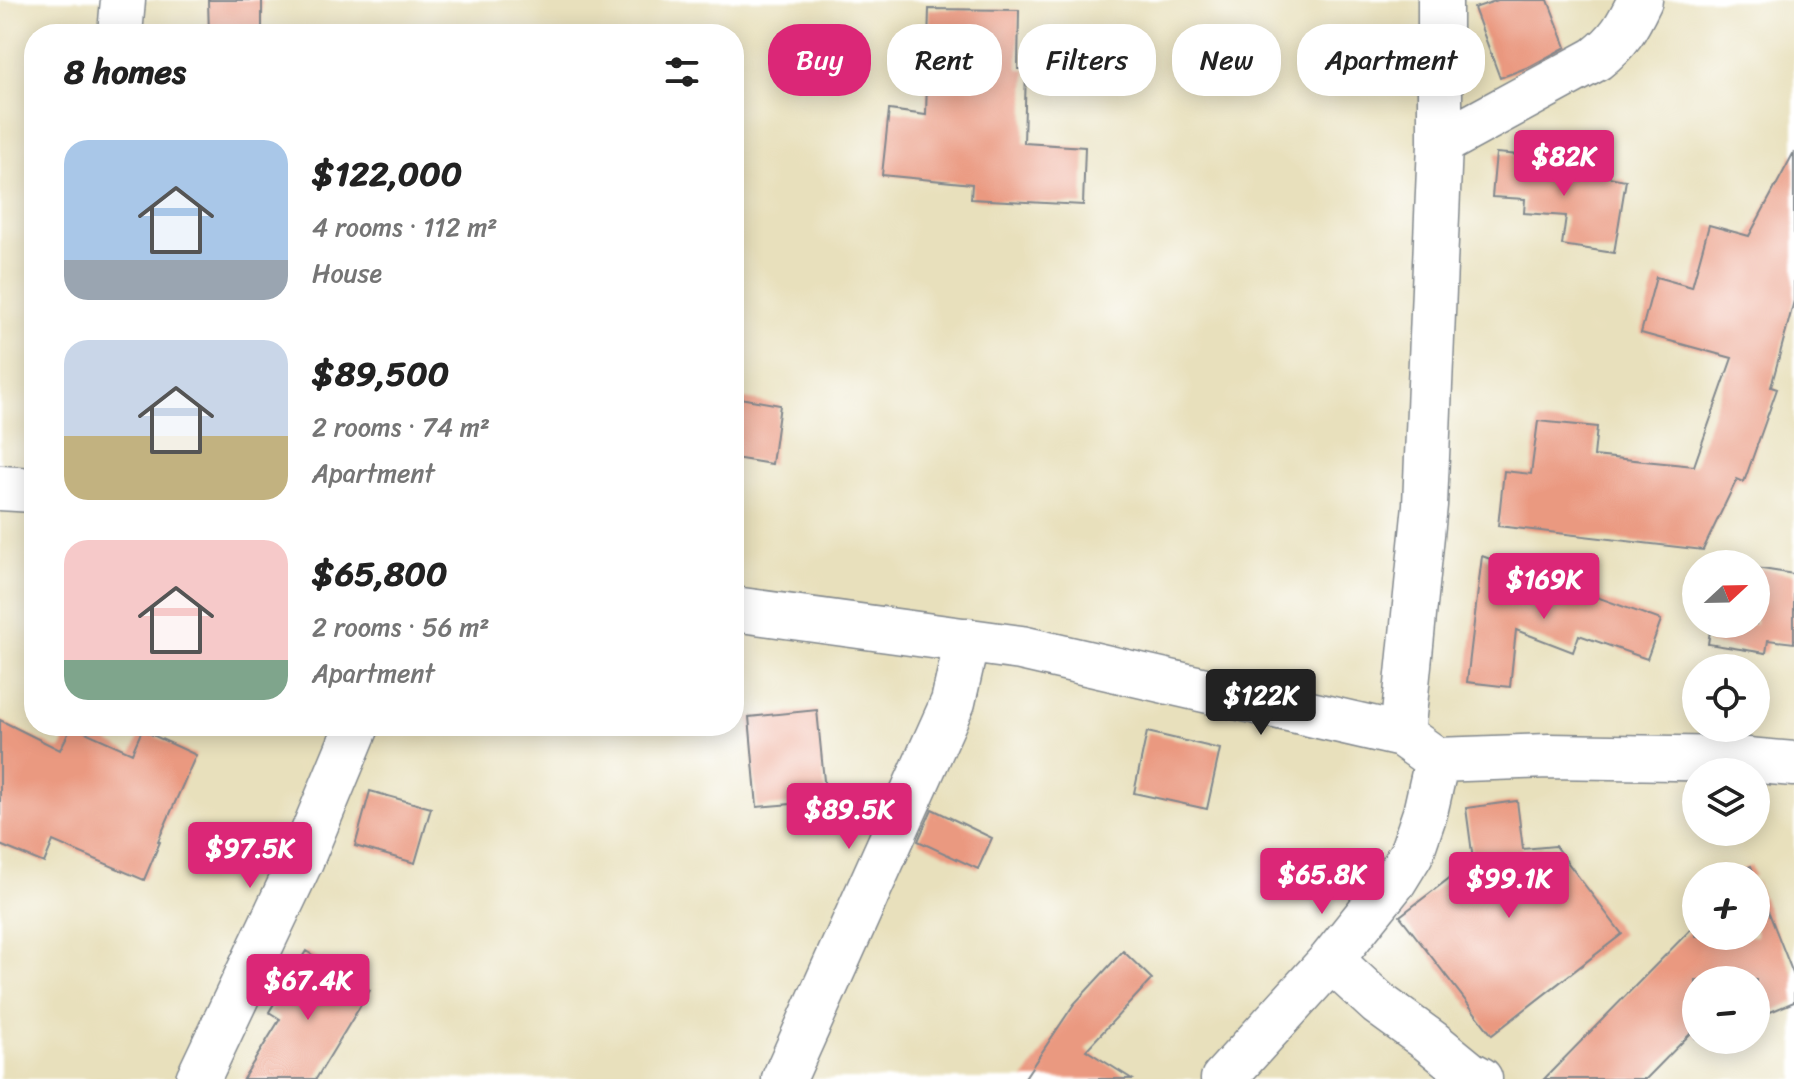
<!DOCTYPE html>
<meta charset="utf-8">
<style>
body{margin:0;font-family:Sriracha,sans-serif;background:#f6f6f6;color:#222;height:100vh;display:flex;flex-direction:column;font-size:30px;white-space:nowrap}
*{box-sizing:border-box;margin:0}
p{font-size:26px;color:#767676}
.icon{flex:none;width:44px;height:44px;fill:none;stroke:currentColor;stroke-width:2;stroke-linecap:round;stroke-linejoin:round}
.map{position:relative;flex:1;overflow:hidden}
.panel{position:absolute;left:24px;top:24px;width:720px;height:712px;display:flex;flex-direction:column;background:#fff;border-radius:32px;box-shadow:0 4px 20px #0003}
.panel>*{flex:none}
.hud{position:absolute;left:768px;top:24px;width:760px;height:72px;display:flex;gap:16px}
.needle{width:52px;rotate:68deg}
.controls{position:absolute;left:1682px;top:550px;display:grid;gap:16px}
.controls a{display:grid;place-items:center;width:88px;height:88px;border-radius:50%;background:#fff;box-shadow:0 4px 20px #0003;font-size:40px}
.price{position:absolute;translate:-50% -68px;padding:0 18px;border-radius:8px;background:#db2777;color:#fff;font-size:26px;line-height:52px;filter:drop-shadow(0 2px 4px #0008)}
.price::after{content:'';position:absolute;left:50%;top:48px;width:24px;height:18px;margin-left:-12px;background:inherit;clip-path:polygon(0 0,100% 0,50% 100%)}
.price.on{background:#222;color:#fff}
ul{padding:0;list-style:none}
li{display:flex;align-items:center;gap:24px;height:200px;padding:0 40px}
li span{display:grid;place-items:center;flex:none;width:224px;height:160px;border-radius:24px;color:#555}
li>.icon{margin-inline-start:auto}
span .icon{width:96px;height:96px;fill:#fffc;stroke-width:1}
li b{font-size:34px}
h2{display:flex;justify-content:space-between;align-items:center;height:96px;padding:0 40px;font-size:34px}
.chip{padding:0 28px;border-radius:32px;background:#fff;box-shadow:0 4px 20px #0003;font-size:28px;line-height:72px}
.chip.on{background:#db2777;color:#fff}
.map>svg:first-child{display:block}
</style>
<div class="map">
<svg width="1794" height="1079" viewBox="0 0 1794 1079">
<rect width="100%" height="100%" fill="#fff"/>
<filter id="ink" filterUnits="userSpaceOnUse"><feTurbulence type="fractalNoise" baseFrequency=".0125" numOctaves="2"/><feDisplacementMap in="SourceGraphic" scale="16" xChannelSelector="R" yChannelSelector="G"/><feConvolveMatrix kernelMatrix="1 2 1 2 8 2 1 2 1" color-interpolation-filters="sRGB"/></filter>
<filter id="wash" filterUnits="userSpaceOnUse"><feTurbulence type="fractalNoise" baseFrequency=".006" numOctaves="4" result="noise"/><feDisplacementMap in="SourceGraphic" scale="32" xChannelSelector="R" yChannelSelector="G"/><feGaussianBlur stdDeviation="1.8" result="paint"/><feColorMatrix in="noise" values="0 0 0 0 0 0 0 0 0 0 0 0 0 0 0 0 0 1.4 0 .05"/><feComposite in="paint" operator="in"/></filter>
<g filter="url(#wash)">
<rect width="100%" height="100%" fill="#e8e0bc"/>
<g id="blocks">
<path fill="#ea9980" d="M208,0H262V34H209Z
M1498,0H1548L1566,47L1531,66L1500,78L1474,8Z
M929,9L1019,10L1018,69H1026L1024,143L1085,147L1083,205L971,199L972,184L882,175L889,110L926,115Z
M1794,152V301L1771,387L1777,389L1744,482L1737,479L1703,550L1498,526L1504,471L1531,474L1538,421L1597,427L1594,456L1694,466L1732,358L1641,333L1656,277L1692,287L1709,225L1749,236Z
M1496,153L1556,158V168L1626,180L1614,253L1562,245L1566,216L1524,213L1525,199L1492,197Z
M734,397L780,405L772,464L734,458Z
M1482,556L1661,620L1647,659L1579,635L1573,652L1516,630L1510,687L1467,682Z
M1756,568L1794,574V643L1768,640L1766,653L1708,644L1711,624H1756Z
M817,710L826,801L757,807L749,717Z
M0,720L60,750L72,726L132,753L142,730L196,755L158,841L160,842L144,880L53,841L44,863L0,845Z
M1147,732L1220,749L1207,809L1134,793Z
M370,791L431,808L415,863L355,846Z
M1517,801L1523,849L1555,846L1622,934L1492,1035L1400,916L1473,860L1466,808Z
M932,809L992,838L978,869L918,841Z
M1751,866L1755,876H1724Z
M1756,880L1794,976V1002L1756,1018V980H1696V1039L1693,1031L1646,1079H1544L1696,924V936H1756Z
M306,951L370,990L316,1079H243L280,1019L269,1012Z
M1123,951L1152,979L1086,1050L1132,1079H1024L1074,1004Z"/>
</g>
</g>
<g filter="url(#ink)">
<use href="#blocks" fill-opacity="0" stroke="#82888d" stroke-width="2"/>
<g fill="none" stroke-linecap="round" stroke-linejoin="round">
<g stroke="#82888d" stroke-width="47">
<path id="minor" d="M120,34L123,0
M1440,144L1596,59C1620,40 1627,27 1640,0
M0,488L34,490
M734,609L1021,648L1402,735L1437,760L1549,756L1736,759L1794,764
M1402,735L1425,505L1440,144V0
M1331,960L1379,1004L1430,1041L1469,1073L1480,1079
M198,1079L301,861L357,726
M784,1079L953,702L967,640
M1223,1079L1331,960L1395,880L1411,854L1425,813L1437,760"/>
</g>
<use href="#minor" stroke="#fff" stroke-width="44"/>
</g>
</g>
</svg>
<div class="controls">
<a><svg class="needle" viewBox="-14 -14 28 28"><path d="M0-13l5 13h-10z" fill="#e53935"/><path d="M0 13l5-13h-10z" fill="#767676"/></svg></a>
<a><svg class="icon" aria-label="locate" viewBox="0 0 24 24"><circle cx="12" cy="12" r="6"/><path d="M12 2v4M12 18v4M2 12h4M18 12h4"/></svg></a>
<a><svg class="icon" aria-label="layers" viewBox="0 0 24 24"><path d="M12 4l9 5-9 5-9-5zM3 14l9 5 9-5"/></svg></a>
<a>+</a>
<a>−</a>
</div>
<b class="price" style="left:1564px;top:198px">$82K</b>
<b class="price" style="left:1544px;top:621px">$169K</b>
<b class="price on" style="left:1261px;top:737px">$122K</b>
<b class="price" style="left:849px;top:851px">$89.5K</b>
<b class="price" style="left:250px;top:890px">$97.5K</b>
<b class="price" style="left:1322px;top:916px">$65.8K</b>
<b class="price" style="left:1509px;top:920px">$99.1K</b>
<b class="price" style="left:308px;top:1022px">$67.4K</b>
<div class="hud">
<a class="chip on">Buy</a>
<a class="chip">Rent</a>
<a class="chip">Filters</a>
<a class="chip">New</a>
<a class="chip">Apartment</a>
</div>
<section class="panel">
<h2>8 homes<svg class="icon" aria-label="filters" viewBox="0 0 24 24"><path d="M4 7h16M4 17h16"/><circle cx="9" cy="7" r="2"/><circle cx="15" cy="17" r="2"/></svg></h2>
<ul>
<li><span style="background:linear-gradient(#a9c7e8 75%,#9aa5b1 0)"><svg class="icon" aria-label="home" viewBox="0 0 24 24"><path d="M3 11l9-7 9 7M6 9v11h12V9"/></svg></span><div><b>$122,000</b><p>4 rooms · 112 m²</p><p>House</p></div></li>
<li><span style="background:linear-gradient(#c9d6e8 60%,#c2b280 0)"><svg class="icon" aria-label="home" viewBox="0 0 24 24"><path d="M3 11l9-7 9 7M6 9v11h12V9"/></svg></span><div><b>$89,500</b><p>2 rooms · 74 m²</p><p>Apartment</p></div></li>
<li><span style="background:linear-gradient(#f6c9c9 75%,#7fa58c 0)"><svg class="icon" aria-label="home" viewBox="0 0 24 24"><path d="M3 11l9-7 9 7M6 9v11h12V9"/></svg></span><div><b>$65,800</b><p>2 rooms · 56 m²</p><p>Apartment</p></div></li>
</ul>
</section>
</div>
